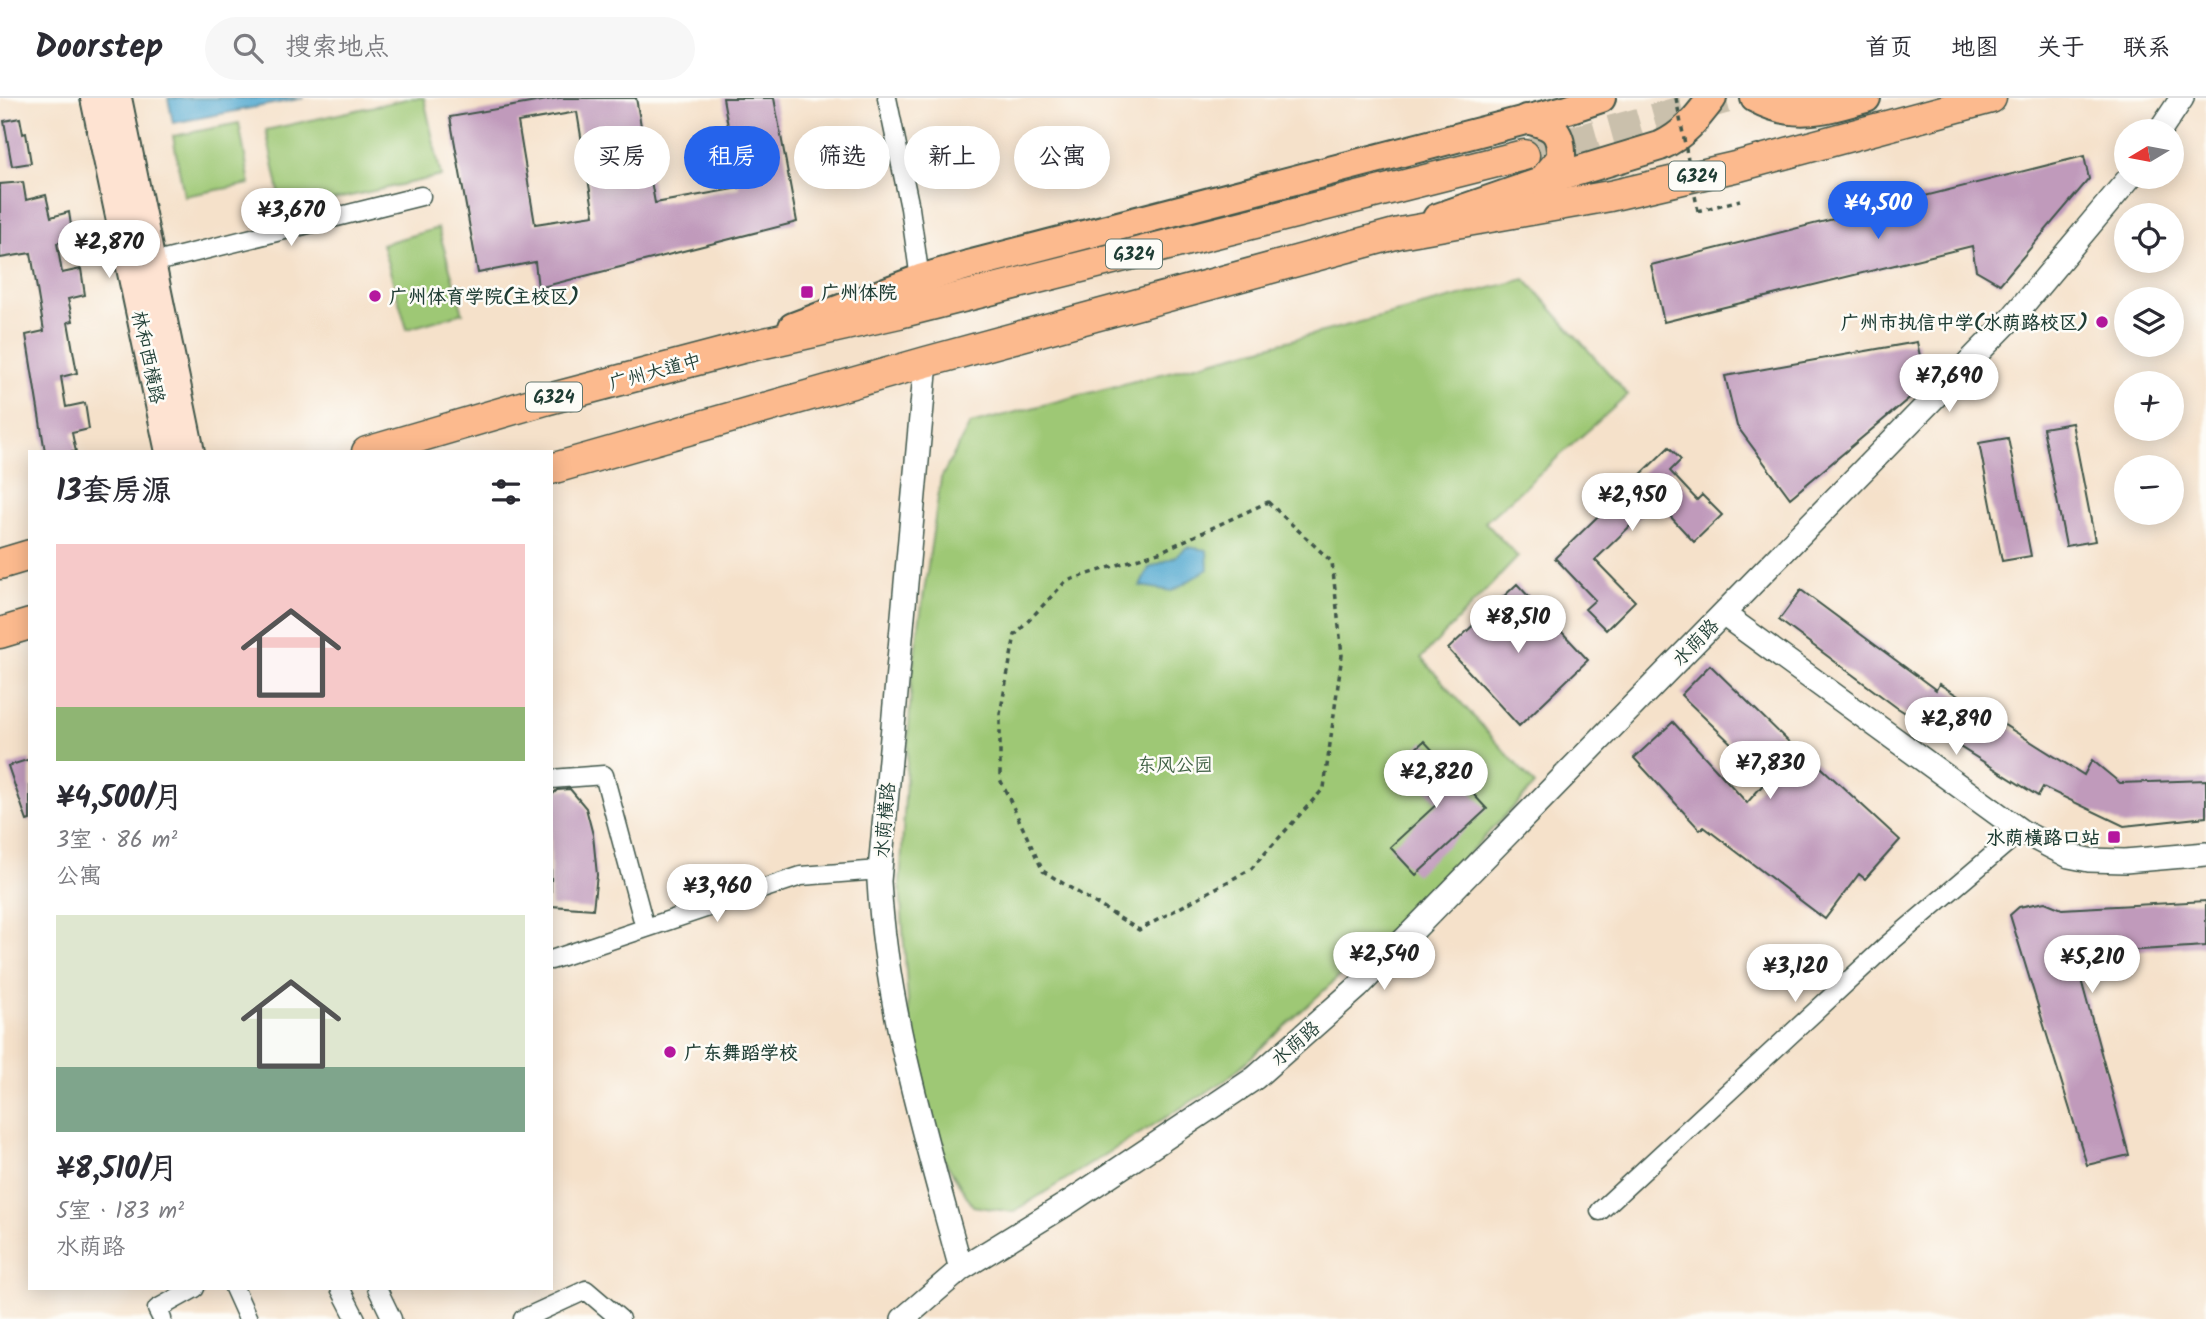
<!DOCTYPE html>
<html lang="zh">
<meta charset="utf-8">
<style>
body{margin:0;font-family:Kalam,"LXGW WenKai TC",sans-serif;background:#f7f7f7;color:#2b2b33;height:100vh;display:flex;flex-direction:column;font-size:26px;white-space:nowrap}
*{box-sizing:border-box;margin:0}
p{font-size:23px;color:#7c7c81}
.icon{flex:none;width:38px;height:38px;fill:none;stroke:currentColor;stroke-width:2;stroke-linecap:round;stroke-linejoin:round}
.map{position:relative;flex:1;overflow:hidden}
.drawer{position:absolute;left:28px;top:352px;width:525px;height:840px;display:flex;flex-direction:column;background:#fff;border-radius:0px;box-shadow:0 4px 18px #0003}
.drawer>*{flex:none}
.guide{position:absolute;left:574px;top:28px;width:665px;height:63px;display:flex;gap:14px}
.needle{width:46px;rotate:260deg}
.controls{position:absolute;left:2114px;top:21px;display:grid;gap:14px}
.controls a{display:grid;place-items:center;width:70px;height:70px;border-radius:50%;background:#fff;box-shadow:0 4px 18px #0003;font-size:35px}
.price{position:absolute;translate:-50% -60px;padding:0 16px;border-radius:24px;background:#fff;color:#222;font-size:23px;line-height:46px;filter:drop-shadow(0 2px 4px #0008)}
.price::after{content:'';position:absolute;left:50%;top:42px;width:21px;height:16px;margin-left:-10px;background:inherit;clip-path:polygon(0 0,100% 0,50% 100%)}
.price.active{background:#2563eb;color:#fff}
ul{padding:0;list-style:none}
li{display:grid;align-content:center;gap:14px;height:371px;padding:0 28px}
li span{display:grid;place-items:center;height:217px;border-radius:0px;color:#555}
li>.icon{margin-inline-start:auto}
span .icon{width:126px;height:126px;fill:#fffc;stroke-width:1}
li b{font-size:30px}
h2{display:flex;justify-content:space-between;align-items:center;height:84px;padding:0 28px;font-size:30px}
.tag{padding:0 24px;border-radius:32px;background:#fff;box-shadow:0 4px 18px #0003;font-size:24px;line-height:63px}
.tag.active{background:#2563eb;color:#fff}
header{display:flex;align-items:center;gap:42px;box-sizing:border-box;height:98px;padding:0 35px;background:#fff;border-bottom:2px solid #e1e1e2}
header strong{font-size:33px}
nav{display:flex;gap:38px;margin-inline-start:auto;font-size:24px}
.search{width:490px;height:63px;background:#f7f7f7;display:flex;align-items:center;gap:18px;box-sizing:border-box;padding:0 24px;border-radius:38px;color:#7c7c81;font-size:26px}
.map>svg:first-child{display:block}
</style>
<header>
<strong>Doorstep</strong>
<div class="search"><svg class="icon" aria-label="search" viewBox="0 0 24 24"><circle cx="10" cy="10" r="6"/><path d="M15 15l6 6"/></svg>搜索地点</div>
<nav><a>首页</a><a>地图</a><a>关于</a><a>联系</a></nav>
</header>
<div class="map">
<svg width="2206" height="1221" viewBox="0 0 2206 1221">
<rect width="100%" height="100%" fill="#fdfcf7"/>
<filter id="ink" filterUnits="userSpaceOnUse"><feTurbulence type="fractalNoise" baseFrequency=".0143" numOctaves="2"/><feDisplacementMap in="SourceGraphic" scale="14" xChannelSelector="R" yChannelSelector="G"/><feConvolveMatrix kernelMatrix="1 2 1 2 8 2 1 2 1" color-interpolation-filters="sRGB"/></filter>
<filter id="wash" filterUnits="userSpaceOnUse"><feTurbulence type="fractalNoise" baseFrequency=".00686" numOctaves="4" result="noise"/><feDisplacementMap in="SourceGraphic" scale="28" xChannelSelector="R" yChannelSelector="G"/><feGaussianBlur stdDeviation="1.57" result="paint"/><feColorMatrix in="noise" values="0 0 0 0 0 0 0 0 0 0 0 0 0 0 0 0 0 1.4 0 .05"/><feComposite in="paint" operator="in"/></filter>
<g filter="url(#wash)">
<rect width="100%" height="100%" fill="#f5e1ca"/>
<path fill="#9ec874" stroke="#5e8254" stroke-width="2" d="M411,0H424L441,78L283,113L266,32Z
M239,25L250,86L184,98L173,38Z
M438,130L463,215L407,231L382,146Z
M1525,181L1628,297L1485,424L1518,459L1421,560L1535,687L1425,800L1226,982L1013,1114L973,1108L935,1047L910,932L900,787L912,574L941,380L970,326Z"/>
<path fill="#53a9d0" stroke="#397382" stroke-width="2" d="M168,0H304L173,25Z
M1187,449L1207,452L1208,471L1172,493L1140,488L1149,470L1175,459Z"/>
<g id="blocks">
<path fill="#c09abb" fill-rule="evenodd" d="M559,0H636L655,105L739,90L723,0H774L797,124L538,190L535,164L478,175L450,19ZM577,14L594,117L535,126L518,24Z
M20,20L23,36L26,35L31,65L12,68L4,23Z
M2084,58L2089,81L2000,186L1976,172L1972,148L1664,224L1651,167Z
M23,84L26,102L46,97L51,119L69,114L73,141L57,145L62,175L81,171L85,197L68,201L73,223L68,224L77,275L61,279L66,309L85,305L89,331L72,335L76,354H45L26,237L44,233L31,155L0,160V86Z
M1917,244L1926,286L1790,400L1737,328L1725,278Z
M2072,325L2095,443L2066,448L2043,330Z
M2008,340L2031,458L2002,463L1979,345Z
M1669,349L1681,362L1670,373L1697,402L1702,397L1722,417L1694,444L1656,403L1595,462L1635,503L1606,532L1585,511L1595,502L1555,460Z
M1517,486L1588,562L1519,628L1448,551Z
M1801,492L1936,592L1939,586L2084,677L2092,662L2120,685L2206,682V719L2124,728L2043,689L2038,698L1896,609L1779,522Z
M1710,567L1796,651L1798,648L1900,742L1865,781L1859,776L1825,821L1704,729L1700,732L1634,660L1673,624L1747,705L1768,681L1681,597Z
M1424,643L1487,711L1416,777L1390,749L1438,705L1401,664Z
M30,661V722L27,723L8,668Z
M570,691L586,710L593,737L597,777L593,811L551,808V698L557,692Z
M2206,803V848L2074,856L2129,1057L2087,1067L2010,817L2019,809L2045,804L2062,811Z"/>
</g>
</g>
<g filter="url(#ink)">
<use href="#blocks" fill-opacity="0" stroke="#3f564a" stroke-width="2"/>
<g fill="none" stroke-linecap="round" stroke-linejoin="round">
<path stroke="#cac0ac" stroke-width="30" stroke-dasharray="30 15" stroke-linecap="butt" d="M1524,57L1728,0"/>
<g stroke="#3f564a" stroke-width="21">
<path id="minor" d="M887,0L910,110L920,181
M152,165L421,98
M551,681L604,677L645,830
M551,862L801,778L880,772
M1600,1113L1886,848L2021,733
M234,1190L248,1221
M340,1190L356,1221
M377,1190L392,1221
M162,1221L157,1211L195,1190
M523,1221L586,1192L620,1221"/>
</g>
<g stroke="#3f564a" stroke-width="26">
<path id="tertiary" d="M2160,33L2182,0
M926,264L879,783C886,913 927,1045 961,1171
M1723,516L2021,733L2069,758L2089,762L2125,763L2206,756
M903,1221L961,1171L1068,1105L1255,980L1358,889L2011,221L2130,79"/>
</g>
<g stroke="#3f564a" stroke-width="30">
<path id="secondary" d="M94,0L169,354
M118,0L191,354"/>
</g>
<g stroke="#3f564a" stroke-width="32">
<path id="primary" d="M1755,0C1795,22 1825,11 1866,0
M1526,21C1551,27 1562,31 1561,60L1541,84
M1437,120L1541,84L1660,48C1683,38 1697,20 1712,0
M793,229L920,181L968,167L1568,11L1601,0"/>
</g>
<g stroke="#3f564a" stroke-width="33">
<path id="trunk" d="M367,354L545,302L742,250L899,215L1524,57
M551,371L926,264L1399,135L1610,98L1739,68L1991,0
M0,466L30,457
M0,535L30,526"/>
</g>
<path stroke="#3f564a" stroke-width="3.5" stroke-dasharray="5 5" stroke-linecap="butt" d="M1698,113L1740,102
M1268,404L1332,464L1342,557L1324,690L1251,771L1139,832L1043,773L1000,681V616L1015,537L1066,483L1162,453Z"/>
<use href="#minor" stroke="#fff" stroke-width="18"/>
<use href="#tertiary" stroke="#fff" stroke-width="23"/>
<use href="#secondary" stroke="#fee3d2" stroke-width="26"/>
<use href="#primary" stroke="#fcba8e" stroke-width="28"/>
<use href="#trunk" stroke="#fcba8e" stroke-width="30"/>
<path stroke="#3f564a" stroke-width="3.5" stroke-dasharray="5 5" stroke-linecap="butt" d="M1676,0L1698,113"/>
</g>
</g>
<g fill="#b5179e" stroke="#fdfcf7" stroke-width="2.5">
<rect x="800" y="187" width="14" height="14" rx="3.5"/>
<circle cx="375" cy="198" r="7"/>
<circle cx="2102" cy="224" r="7"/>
<rect x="2107" y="732" width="14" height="14" rx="3.5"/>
<circle cx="670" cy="954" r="7"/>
</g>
<g text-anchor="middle" stroke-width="5" stroke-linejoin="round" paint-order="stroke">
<g fill="#fdfcf7" stroke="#62766e" stroke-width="2">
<rect x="1669" y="63.5" width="56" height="29" rx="5"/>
<rect x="1106" y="141.5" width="56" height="29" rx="5"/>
<rect x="526" y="284.5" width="56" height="29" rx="5"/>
</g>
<g font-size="18" font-weight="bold" fill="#1f3d34">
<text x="1697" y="84">G324</text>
<text x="1134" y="162">G324</text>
<text x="554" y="305">G324</text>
</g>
<g font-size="19" font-weight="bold" fill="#1f3d34" stroke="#fdfcf7" text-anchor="start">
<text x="821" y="201">广州体院</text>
<text x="389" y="205">广州体育学院(主校区)</text>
<text x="2088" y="231" text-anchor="end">广州市执信中学(水荫路校区)</text>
<text x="2100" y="746" text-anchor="end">水荫横路口站</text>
<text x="684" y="961">广东舞蹈学校</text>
</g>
<g font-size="19" fill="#1f3d34" stroke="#fdfcf7">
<text transform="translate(149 259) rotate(78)" y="7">林和西横路</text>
<text transform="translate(655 273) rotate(-15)" y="7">广州大道中</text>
<text transform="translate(1695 544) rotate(-46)" y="7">水荫路</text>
<text transform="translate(884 722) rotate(-85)" y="7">水荫横路</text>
<text transform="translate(1295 945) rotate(-41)" y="7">水荫路</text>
</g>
<g font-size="19" fill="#3f6044" stroke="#fdfcf7">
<text x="1175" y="673">东风公园</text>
</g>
</g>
</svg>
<div class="controls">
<a><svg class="needle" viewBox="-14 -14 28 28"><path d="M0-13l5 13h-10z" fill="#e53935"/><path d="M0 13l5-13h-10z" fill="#7c7c81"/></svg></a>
<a><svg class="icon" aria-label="locate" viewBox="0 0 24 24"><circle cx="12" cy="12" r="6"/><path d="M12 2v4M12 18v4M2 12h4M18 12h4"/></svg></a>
<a><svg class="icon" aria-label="layers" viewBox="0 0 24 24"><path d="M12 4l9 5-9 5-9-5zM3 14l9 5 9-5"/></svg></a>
<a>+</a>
<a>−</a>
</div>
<b class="price active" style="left:1878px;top:143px">¥4,500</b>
<b class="price" style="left:291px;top:150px">¥3,670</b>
<b class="price" style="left:109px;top:182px">¥2,870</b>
<b class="price" style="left:1949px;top:316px">¥7,690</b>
<b class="price" style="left:1632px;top:435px">¥2,950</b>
<b class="price" style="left:1518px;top:557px">¥8,510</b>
<b class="price" style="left:1956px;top:659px">¥2,890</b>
<b class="price" style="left:1770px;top:703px">¥7,830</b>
<b class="price" style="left:1436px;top:712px">¥2,820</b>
<b class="price" style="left:717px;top:826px">¥3,960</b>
<b class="price" style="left:1384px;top:894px">¥2,540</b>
<b class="price" style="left:2092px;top:897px">¥5,210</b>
<b class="price" style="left:1795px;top:906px">¥3,120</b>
<div class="guide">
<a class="tag">买房</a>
<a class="tag active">租房</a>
<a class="tag">筛选</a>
<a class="tag">新上</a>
<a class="tag">公寓</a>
</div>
<section class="drawer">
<h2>13套房源<svg class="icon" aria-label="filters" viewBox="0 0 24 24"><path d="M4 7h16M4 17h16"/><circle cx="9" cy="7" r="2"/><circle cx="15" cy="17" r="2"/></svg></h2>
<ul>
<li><span style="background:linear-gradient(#f6c9c9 75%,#8fb573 0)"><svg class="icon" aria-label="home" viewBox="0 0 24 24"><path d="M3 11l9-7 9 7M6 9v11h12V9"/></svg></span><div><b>¥4,500/月</b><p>3室 · 86 m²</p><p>公寓</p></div></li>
<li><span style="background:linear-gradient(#dfe7d0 70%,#7fa58c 0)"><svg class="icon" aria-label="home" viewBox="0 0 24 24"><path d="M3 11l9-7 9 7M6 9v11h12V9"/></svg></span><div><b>¥8,510/月</b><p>5室 · 183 m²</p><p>水荫路</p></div></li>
</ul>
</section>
</div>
